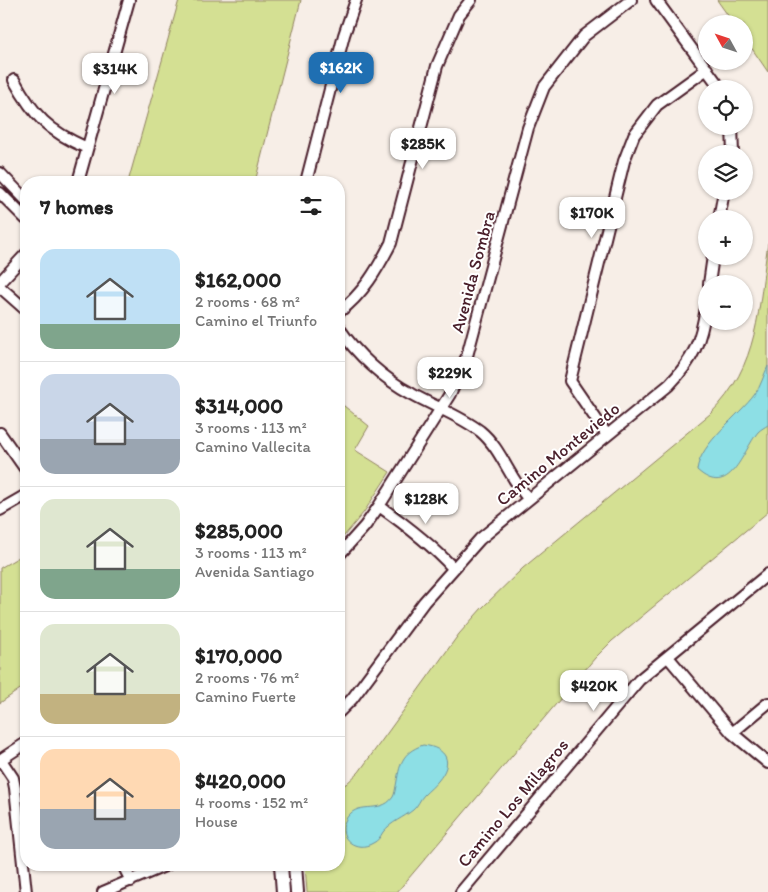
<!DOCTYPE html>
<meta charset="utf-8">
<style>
body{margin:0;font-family:Itim,sans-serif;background:#f2f2f2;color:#222;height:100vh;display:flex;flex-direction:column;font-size:19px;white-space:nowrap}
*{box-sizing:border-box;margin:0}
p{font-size:16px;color:#767676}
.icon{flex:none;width:28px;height:28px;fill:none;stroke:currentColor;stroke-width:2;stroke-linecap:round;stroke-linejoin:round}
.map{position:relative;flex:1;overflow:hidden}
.panel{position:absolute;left:20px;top:176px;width:325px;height:695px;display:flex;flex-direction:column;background:#fff;border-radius:20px;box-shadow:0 1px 4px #0004}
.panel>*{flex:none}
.needle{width:32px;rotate:310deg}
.controls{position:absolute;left:698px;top:15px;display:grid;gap:10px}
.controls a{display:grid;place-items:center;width:55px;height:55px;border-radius:50%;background:#fff;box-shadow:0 1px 4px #0004;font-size:25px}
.price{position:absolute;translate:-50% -42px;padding:0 11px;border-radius:10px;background:#fff;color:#222;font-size:16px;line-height:32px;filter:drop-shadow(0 1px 2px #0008)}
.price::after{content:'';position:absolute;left:50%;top:30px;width:15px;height:11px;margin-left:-8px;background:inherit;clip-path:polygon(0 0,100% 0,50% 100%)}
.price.on{background:#1f6fb2;color:#fff}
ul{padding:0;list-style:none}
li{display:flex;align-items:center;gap:15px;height:125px;padding:0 20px}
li+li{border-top:1px solid #e0e0e0}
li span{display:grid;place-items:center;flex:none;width:140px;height:100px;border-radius:15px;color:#555}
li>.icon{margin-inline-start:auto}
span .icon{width:60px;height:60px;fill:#fffc;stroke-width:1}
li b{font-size:21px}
h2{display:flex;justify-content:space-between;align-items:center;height:60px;padding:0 20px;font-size:21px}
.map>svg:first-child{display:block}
</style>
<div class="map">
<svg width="768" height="892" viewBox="0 0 768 892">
<rect width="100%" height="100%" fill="#f7eee7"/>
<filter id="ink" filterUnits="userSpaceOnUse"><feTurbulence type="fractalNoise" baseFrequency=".02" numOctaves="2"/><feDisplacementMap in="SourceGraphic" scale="10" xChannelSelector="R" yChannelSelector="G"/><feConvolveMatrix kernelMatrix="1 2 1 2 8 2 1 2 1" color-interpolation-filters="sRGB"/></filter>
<g filter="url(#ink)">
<path fill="#d4e093" stroke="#8f805f" d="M179,0H301L255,182H128Z
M717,0H768V72L744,37V24H734Z
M768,243V512L612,641L595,658L397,892H307L305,865H339V786L346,784L359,772L459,634L482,608L523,568L710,414C760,365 758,308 768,243Z
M339,402L369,426L355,450L390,472L364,512L339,542Z
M26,553V685L0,703V568Z"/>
<path fill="#8ddfe5" stroke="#72929b" d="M768,366V425C765,427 761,429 758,432C742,452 730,500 697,470C700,443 739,416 755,394C761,386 764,374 768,366Z
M423,745C447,748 454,762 438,781C434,786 429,790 424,795C420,799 418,806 413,810C403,818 391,822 383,832C380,837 378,841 373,843C357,853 337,839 345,821C356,798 380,816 393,797C395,793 395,790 396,786C400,764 401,753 423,745Z"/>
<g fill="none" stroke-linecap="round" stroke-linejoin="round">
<g stroke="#4a1f2b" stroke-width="14">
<path id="minor" d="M656,0L721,89
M14,80C34,116 48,131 87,148
M732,126L733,154
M0,173L26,200
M78,182L129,0
M306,182L344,35L356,0
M0,193L26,219
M719,219L724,191
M0,282L26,254
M709,284L713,256
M0,287L26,310
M339,312C363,294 377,270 391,243L437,66L459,15L471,0
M339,328C357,355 384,379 412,394C435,407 459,415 480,431C502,449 509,479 529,499
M0,433L26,470
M607,435L570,381L624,161L634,135L657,105L707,69
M379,506C406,525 431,544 453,568
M0,510L26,495
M339,555L365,526L379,506L450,394L467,356L528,128L544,87L584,36L631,0
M668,657L732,733L768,763
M339,712L352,699L424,602L480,539L669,385C694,359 701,341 706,307
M732,733L768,703
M0,760L26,743
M1,760L13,778L15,788L26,892
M123,865L131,881
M103,892L167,865
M461,892L639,680L768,574"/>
</g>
<g stroke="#4a1f2b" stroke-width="16">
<path id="tertiary" d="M281,865L283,892
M295,865L297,892"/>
</g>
<use href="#minor" stroke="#fff" stroke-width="10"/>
<use href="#tertiary" stroke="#fff" stroke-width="12"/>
</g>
</g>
<g text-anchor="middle" stroke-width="4" stroke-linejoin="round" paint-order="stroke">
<g font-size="18" fill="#4a1f2b" stroke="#fff">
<text transform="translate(473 272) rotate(-75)" y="6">Avenida Sombra</text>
<text transform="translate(558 454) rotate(-39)" y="6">Camino Monteviedo</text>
<text transform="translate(513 803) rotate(-50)" y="6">Camino Los Milagros</text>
</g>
</g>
</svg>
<div class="controls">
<a><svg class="needle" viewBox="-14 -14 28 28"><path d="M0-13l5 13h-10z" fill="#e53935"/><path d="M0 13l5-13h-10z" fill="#767676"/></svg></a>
<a><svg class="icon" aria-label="locate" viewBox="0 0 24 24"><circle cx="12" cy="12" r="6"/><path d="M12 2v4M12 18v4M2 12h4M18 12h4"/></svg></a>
<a><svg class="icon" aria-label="layers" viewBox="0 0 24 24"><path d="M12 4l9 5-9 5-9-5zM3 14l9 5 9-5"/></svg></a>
<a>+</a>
<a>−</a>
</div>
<b class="price on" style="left:341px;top:94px">$162K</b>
<b class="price" style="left:115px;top:95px">$314K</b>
<b class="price" style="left:423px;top:170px">$285K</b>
<b class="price" style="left:592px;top:239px">$170K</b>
<b class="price" style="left:450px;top:399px">$229K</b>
<b class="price" style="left:426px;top:525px">$128K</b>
<b class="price" style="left:594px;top:712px">$420K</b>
<section class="panel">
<h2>7 homes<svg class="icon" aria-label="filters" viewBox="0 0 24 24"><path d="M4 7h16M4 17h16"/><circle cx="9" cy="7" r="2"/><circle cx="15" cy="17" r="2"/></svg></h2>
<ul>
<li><span style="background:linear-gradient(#bfe0f5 75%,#7fa58c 0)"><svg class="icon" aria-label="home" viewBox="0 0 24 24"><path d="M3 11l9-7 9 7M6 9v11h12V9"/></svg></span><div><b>$162,000</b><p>2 rooms · 68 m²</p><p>Camino el Triunfo</p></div></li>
<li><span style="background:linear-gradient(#c9d6e8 65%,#9aa5b1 0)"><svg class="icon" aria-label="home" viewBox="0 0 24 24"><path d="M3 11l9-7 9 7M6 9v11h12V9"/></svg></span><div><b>$314,000</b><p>3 rooms · 113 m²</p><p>Camino Vallecita</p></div></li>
<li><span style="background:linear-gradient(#dfe7d0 70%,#7fa58c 0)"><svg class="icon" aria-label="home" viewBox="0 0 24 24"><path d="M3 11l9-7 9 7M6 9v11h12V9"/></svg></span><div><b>$285,000</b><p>3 rooms · 113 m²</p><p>Avenida Santiago</p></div></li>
<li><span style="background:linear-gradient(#dfe7d0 70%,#c2b280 0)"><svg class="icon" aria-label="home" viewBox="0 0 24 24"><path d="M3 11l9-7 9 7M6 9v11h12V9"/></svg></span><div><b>$170,000</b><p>2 rooms · 76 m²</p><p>Camino Fuerte</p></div></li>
<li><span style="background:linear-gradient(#ffd9b3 60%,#9aa5b1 0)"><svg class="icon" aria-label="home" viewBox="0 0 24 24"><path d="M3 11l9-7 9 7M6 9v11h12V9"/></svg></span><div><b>$420,000</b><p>4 rooms · 152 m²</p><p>House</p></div></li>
</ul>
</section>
</div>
